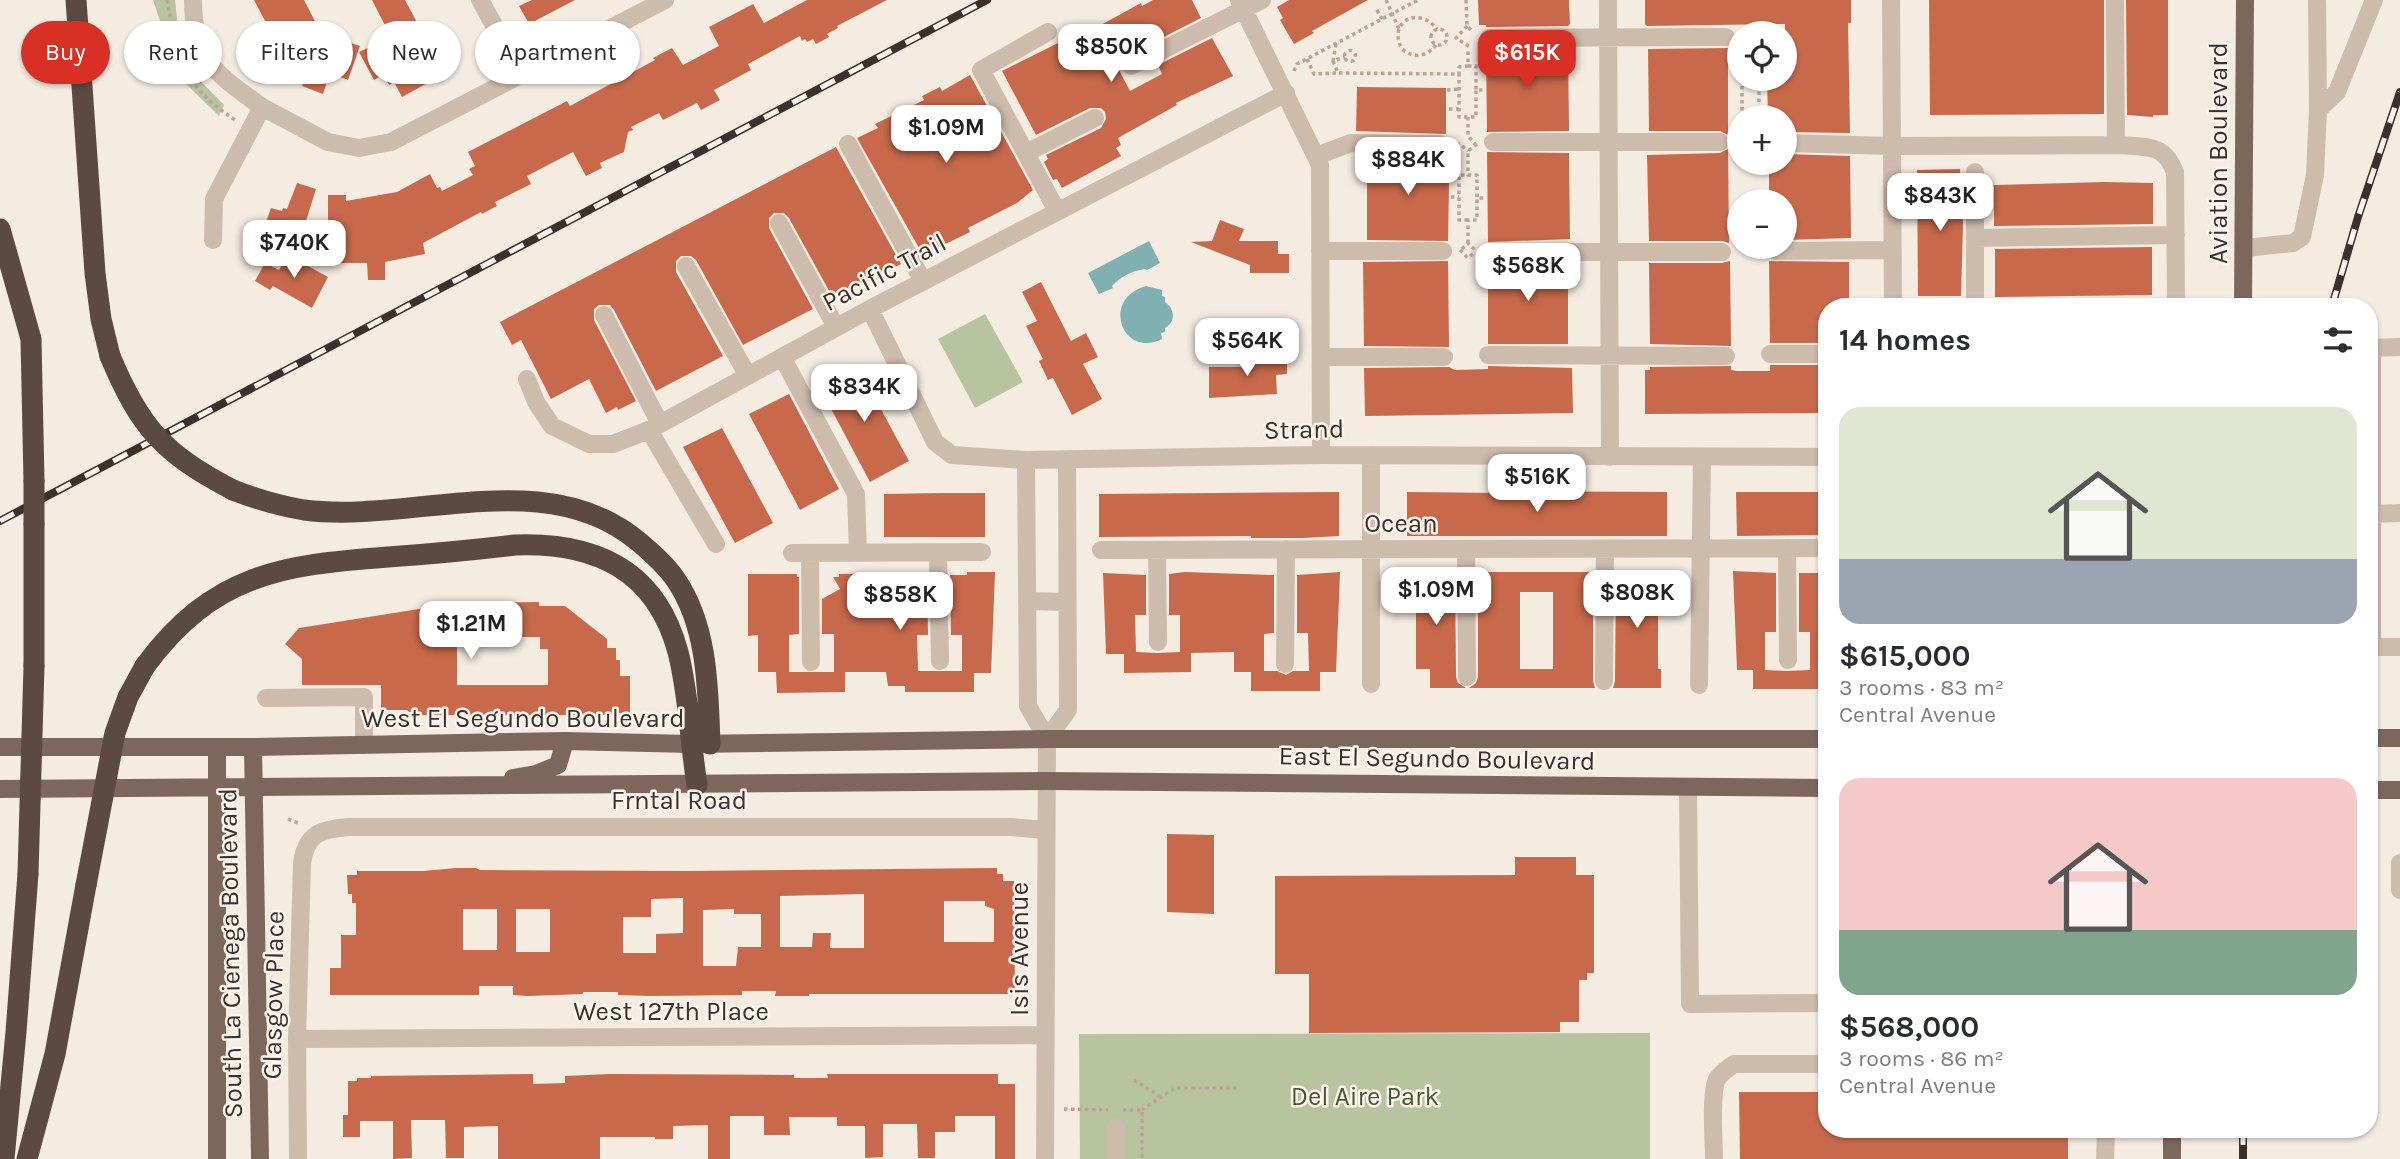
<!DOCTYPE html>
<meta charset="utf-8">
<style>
body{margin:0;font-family:Karla,sans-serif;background:#f2f2f3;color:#2b2b33;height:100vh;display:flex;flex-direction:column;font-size:26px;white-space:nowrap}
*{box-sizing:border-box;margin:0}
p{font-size:23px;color:#7c7c81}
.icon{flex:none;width:38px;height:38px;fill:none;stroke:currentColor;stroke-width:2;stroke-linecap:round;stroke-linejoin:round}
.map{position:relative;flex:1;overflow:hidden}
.drawer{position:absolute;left:1818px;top:298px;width:560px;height:840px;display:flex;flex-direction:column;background:#fff;border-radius:28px;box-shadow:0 2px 5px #0004}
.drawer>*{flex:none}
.top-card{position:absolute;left:21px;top:21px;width:665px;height:63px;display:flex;gap:14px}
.fabs{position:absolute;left:1727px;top:21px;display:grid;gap:14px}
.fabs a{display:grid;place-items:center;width:70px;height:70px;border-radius:50%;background:#fff;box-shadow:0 2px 5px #0004;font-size:35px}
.price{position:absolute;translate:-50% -60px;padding:0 16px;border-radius:14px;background:#fff;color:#222;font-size:23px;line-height:46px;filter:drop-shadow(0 2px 4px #0008)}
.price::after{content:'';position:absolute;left:50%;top:42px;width:21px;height:16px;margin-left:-10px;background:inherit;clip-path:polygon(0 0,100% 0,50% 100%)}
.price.on{background:#d93025;color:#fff}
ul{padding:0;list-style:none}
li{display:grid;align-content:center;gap:14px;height:371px;padding:0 21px}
li span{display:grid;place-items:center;height:217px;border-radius:21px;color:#555}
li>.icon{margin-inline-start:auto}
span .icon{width:126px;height:126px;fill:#fffc;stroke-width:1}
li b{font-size:30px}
h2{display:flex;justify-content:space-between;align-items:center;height:84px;padding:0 21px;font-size:30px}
.pill{padding:0 24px;border-radius:32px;background:#fff;box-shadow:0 2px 5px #0004;font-size:24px;line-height:63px}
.pill.on{background:#d93025;color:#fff}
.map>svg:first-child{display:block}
</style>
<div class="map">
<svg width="2400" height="1159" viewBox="0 0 2400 1159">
<rect width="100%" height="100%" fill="#f4ebe1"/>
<path fill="#b8c4a0" d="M153,0H175L179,39L189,69L224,105L219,116L179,77Z
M985,314L1023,382L975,408L938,339Z
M1650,1033V1159H1080L1079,1034Z"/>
<path fill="#7fb0b2" d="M1149,241L1160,263L1147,270L1145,269C1132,271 1121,276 1112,286L1113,288L1099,294L1088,273Z
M1146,286L1162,290V296L1165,297V302C1175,309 1176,322 1165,328V332L1161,333L1162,339C1124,359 1099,300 1146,286Z"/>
<path fill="#c8694b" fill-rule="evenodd" d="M254,0H304L321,33L360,46L348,80L333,74L331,80L328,79L323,94L302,86L317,43L270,67L260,48L274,38Z
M372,0H405L426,39L432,36L437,45L451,37L460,54L450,59L455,68L402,97L394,82L389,85L383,75L374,80L359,52L391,37Z
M532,0H575L529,24L519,6Z
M807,0H887L837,26L838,28L827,34L829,37L816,44L813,39L807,42L805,39L802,41L800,36L748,64L751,70L714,90L720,100L701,110L697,103L663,120L659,113L631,127L633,130L628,132L624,152L600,163L602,168L586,176L573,152L546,166L527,176L531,184L495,202L497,206L482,214L481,212L423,243L425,254L385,262V280H368L367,263H328V195H346V201L397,192L430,174L437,188L440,187L442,191L473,175L469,169L475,166L468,152L567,101L570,106L655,60L653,58L672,48L683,65L719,46L709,27L753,4L764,23Z
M1153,0H1192L1201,18L1148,45L1143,35L1110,53L1130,91L1162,74L1158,65L1212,38L1233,76L1176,103L1177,105L1118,138L1121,145L1116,148L1121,156L1062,188L1057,179L1053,180L1044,162L1048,159L1046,155L1101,128L1106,119L1105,112L1101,108H1090L1036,135L1002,71L1064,40L1066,44L1141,3L1142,6Z
M1289,0H1368L1312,31L1314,33L1294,44L1280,20L1283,18L1277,7Z
M1478,0H1569L1570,24L1568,26L1486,27V25H1479Z
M1645,0H1851V23H1848L1850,133L1785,132V117H1768L1767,79H1785V24L1647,26L1645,24Z
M1929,0H2104V114L1930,115Z
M2126,0H2168V115H2153V117L2127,115Z
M1728,48V135L1720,131H1649L1648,49Z
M1486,49H1568L1569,131L1487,132Z
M970,75L1033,190L1017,203L968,228L970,232L923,255L857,138L878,128L875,124L924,100L922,96L940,87L942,91Z
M1357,87L1446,88V134L1356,131Z
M836,147L901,264L833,298L789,218L784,213H774L769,218V228L813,309L743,345L696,260L691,256H681L676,261V272L723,356L656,391L614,310L610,305H599L594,309V320L636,401L618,410L617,407L606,413L589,379L551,399L521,340L512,345L500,322Z
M1728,149L1729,243L1722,241H1649L1647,155L1720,153Z
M1487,152L1569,153L1570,239L1488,242Z
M1446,154L1448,155L1449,184L1448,241L1367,240V155Z
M1785,154L1850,156L1851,238L1785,240V201H1769V163H1785Z
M1960,169L1963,224L1961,296H1918L1917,170Z
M2104,182L2153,183V224L1994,226V185Z
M297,183L316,189L301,237L265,225L271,208L282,211L283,208L287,209Z
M1220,220L1244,229L1239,241H1278V254H1289V273H1250V265L1191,242L1212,241Z
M2152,247V295L1995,297V249Z
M288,255L328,277L312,308L273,286L270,290L255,281L265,263L279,270Z
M1448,261L1449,347L1364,346L1363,262Z
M1730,261L1731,346L1650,344L1649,263H1722Z
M1769,261L1849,262V306H1827V343H1770Z
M1488,262L1568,263V344H1488Z
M1041,282L1071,341L1086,333L1098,357L1083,364L1102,399L1072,415L1053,378L1048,380L1039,361L1043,359L1026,326L1037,321L1022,292Z
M1252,357H1287V374L1276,375L1277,394L1209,398V367H1252Z
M857,365L909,461L870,482L819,386Z
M1770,365H1827V413L1645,414V370H1650V367L1731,366V370L1737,371H1770Z
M1488,366L1572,368L1573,413L1365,416L1364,368L1449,367L1455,370L1488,369Z
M789,394L839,489L800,510L749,414Z
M722,428L773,523L735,543L683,447Z
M1502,491L1667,492V536H1407V492L1502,493Z
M1339,492V536L1302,538H1251V536L1099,537V494Z
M1736,492H1827V535L1737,536Z
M943,493H985V537H884V494Z
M1733,571L1776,573V632H1765V670L1787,671L1810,670V632H1799V573H1827V670H1822V689H1753V670H1737Z
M967,572H995L991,673H974V692H905V686H888L886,672H845V692L777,693L776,672H834V634H822V599L840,589L833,577H839V574L912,573L927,576L928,635H917L918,671H962V635H951L950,575H967Z
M1185,572L1274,575V633L1264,634V671H1277L1286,675L1293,671H1309L1308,633H1297V575L1340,572L1336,672H1320V691H1251V672H1234V652L1191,653V672L1124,673V654H1106L1103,573L1146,575V615H1135L1136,652L1157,653L1180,652V615H1169V574Z
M1413,572H1455L1456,677L1458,683L1466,688H1430V669H1416V592H1413Z
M1478,572H1593V681L1595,688H1469L1476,683L1478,677ZM1520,592H1553V669H1520Z
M1616,572H1661V592H1658V669H1661V688H1613L1615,681Z
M748,574H797V577H799V634L789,635V672H758V635L748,636Z
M539,602V606H565L607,639V648H616V660H620V676H630V713H616V715H420V712H409L407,710H381V685H302V659L285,644L299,628L457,603ZM457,637H540V649H548V685H457Z
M1167,834L1214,835V914L1167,912Z
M1515,857H1576V875H1594V973H1587V980H1579V1022H1560V1032L1309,1033V974H1275V876L1515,875Z
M456,868H476L480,870L688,871L997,868V874H1003V881H1014L1015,994H809V996H775L776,991H742V995L651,996L618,995V992H583V994L528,996L513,995V986H479V995H330V968H341V935H356V903H352V894H348L347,875H357V871H423ZM864,894V948H830L831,933H813L812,947H780V896ZM683,898V933L656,934V953H623V917H651V899ZM944,901H985V906L994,909V942H944ZM463,909H497V950H463ZM516,909H550V952H516ZM734,909V914H761V947H738L736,966H703V910Z
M533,1074V1084L565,1083V1076L609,1074L794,1075V1078H828L827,1074H998V1084H1015V1159H995V1116H955V1132H935V1158H918L917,1124H883V1157L865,1158V1126H837V1117H789L790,1135H764V1116H730V1159H708V1125L673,1126V1139H655V1137H600V1159H498V1126L464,1127V1158H446L445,1120H411L412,1158L393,1159V1121H360V1137H343V1115H348V1081H357V1078H371V1076Z
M1739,1092H1827V1129H2068V1159H1740Z"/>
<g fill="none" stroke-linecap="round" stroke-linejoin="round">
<path stroke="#b9a596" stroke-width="3.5" stroke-dasharray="3.5 3.5" stroke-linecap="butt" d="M167,0C178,60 182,86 237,121
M1386,0L1399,29
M1466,0L1467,26L1472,31
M1377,10L1382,19
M1467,26L1456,38L1470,47
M1431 37a8 8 0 1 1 16 0a8 8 0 1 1-16 0Z
M1336,44L1333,61L1345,57
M1436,45C1426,57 1414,59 1402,49C1387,22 1418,5 1437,29
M1344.5 56a5.5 5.5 0 1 1 11 0a5.5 5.5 0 1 1-11 0Z
M1307,59L1314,74L1338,73
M1333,61L1338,73L1459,74V67L1468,66V48
M1468,66H1476V90H1483
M1294,71L1297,64L1418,0
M1459,73V117H1476V90
M1742,79V113L1759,114V79
M1447,90L1459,89
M1449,109H1459
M1468,117V136L1475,144
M1456,144H1460L1468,151
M1477,144L1468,151V175H1477V198H1485
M1451,197H1459
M1468,220H1459V175H1468
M1468,243V220H1477V198
M1462,249L1468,243L1476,251
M1460,250L1468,258L1475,252
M288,819L298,823
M1134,1080L1161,1097
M1064,1109L1108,1110
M1123,1110H1142V1159
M1142,1110L1175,1088H1237"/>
<path stroke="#cdbbac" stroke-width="18" d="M193,0C193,61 217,74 262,107L214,199L213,240
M480,0L521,74
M1239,0L1320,165L1321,455
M1608,0L1610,457
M1891,0L1893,306
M2115,0L2116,145
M2317,0L2318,110
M1048,32L981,70L1057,211
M1489,38L1726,37
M1131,66L1262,0
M262,107L328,142L359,148L391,142L665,0
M1493,142H1720
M1785,143L1892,146L2122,145C2149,148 2164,144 2175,172L2176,306
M848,144L923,281
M1026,153L1095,118
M1316,156L1351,143L1440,144
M1975,172V306
M779,223L836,327
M1975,238L2176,235
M2245,248L2293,243L2302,237L2315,175L2318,110L2337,92L2374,0
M1320,251H1443
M1776,251L1892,250
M1494,252H1722
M686,266L748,376
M870,309L935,442L952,455L1026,460L1321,455L1827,457
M604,315L660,424
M2400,347L2372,348V647H2400
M1770,354H1827
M1488,355L1726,356
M782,357L856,494L858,553
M1321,357H1444
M527,379L536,402L552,426L589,444H613L649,430L870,309L1286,93
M649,430L716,544
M1371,455V684
M1026,460L1028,706L1047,739L1045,1159
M2372,514L2400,513
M1787,548L1788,660
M1466,549L1467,677
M1101,550L1827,548
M1157,550L1158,642
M938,552L940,661
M792,553L982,552
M810,553L811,662
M1027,601L1067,602
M1285,664L1286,549
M1604,681L1605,549
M1699,685L1702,457
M266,698L364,697V745
M1047,739L1068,710L1067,460
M1688,787L1690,1004L1827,1003
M2400,863V890
M297,1039L1045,1035
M1116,1128V1159
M298,1159L297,1039L302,863C306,833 322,829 349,827H1011L1045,830
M1714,1159C1714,1141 1710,1094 1717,1079C1721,1073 1728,1068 1734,1064H1827
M2105,1159L2106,1129"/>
<path stroke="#7d675c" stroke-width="18" d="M2243,306L2245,0
M2370,738H2400
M0,747H253L565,741L690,744L1047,739H1827
M253,747L260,1159
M513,778L536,774L558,765L565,741
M0,789L1047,781L1827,788
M2370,790H2400
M2172,1129V1159
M217,1159V747"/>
<path stroke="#5c4a42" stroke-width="21" d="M76,0L95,273L101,319L110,356
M0,229L31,339L34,481
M233,490C256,499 280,506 304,510C413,524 546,463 639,542C652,553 666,565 676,580C708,627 708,689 710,744
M34,666V524
M145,666C213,574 281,565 388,557C430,554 473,550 515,545C595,542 656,570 678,652C689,695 690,741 697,785
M4,1159L16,1032L28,874
M27,1159L55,1054L86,885"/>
<g stroke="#3b302b" stroke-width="8">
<path id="rail" d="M2332,306L2358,217L2400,92
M0,521L987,0
M2243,1129V1159"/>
</g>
<use href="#rail" stroke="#fbf5ee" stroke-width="5" stroke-dasharray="16" stroke-linecap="butt"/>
<path stroke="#5c4a42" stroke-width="21" d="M110,356C140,428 164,454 233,490
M34,481V524
M28,874L34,666
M86,885L115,733L128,697L145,666"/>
</g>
<g text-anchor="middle" stroke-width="5" stroke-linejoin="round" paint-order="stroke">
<g font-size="26" fill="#3b302b" stroke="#fbf5ee">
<text transform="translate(2218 153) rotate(-90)" y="9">Aviation Boulevard</text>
<text transform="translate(884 272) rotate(-28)" y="9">Pacific Trail</text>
<text transform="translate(1304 429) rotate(-1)" y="9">Strand</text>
<text x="1401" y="532">Ocean</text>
<text x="523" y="727">West El Segundo Boulevard</text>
<text transform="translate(1437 758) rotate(1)" y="9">East El Segundo Boulevard</text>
<text x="679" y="809">Frntal Road</text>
<text transform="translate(1019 949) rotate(-90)" y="9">Isis Avenue</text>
<text transform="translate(230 953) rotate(-91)" y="9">South La Cienega Boulevard</text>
<text transform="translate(273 995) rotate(-89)" y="9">Glasgow Place</text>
<text x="671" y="1020">West 127th Place</text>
</g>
<g font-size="26" fill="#4a5a2e" stroke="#fbf5ee">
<text x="1365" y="1105">Del Aire Park</text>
</g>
</g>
</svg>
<div class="fabs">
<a><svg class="icon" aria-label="locate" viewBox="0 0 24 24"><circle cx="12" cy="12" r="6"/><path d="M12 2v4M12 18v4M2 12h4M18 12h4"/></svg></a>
<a>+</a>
<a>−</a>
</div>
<b class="price" style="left:1111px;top:84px">$850K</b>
<b class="price on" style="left:1527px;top:90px">$615K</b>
<b class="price" style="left:946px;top:165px">$1.09M</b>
<b class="price" style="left:1408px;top:197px">$884K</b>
<b class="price" style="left:1940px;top:233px">$843K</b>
<b class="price" style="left:294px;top:280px">$740K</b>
<b class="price" style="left:1528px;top:303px">$568K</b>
<b class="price" style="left:1247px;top:378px">$564K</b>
<b class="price" style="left:864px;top:424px">$834K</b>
<b class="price" style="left:1537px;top:514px">$516K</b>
<b class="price" style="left:1436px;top:627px">$1.09M</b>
<b class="price" style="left:1637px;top:630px">$808K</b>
<b class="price" style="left:900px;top:632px">$858K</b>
<b class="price" style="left:471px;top:661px">$1.21M</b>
<div class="top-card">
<a class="pill on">Buy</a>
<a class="pill">Rent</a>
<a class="pill">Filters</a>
<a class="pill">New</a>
<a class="pill">Apartment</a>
</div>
<section class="drawer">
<h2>14 homes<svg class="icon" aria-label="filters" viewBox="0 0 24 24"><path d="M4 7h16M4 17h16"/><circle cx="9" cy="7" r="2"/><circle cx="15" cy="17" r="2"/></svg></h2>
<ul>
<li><span style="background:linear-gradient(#dfe7d0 70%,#9aa5b1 0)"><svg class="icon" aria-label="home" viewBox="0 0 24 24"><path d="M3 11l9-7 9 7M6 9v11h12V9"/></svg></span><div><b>$615,000</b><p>3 rooms · 83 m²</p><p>Central Avenue</p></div></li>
<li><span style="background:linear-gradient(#f6c9c9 70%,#7fa58c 0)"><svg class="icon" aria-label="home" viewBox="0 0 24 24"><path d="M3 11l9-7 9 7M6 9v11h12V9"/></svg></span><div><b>$568,000</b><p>3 rooms · 86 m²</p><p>Central Avenue</p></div></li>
</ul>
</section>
</div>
